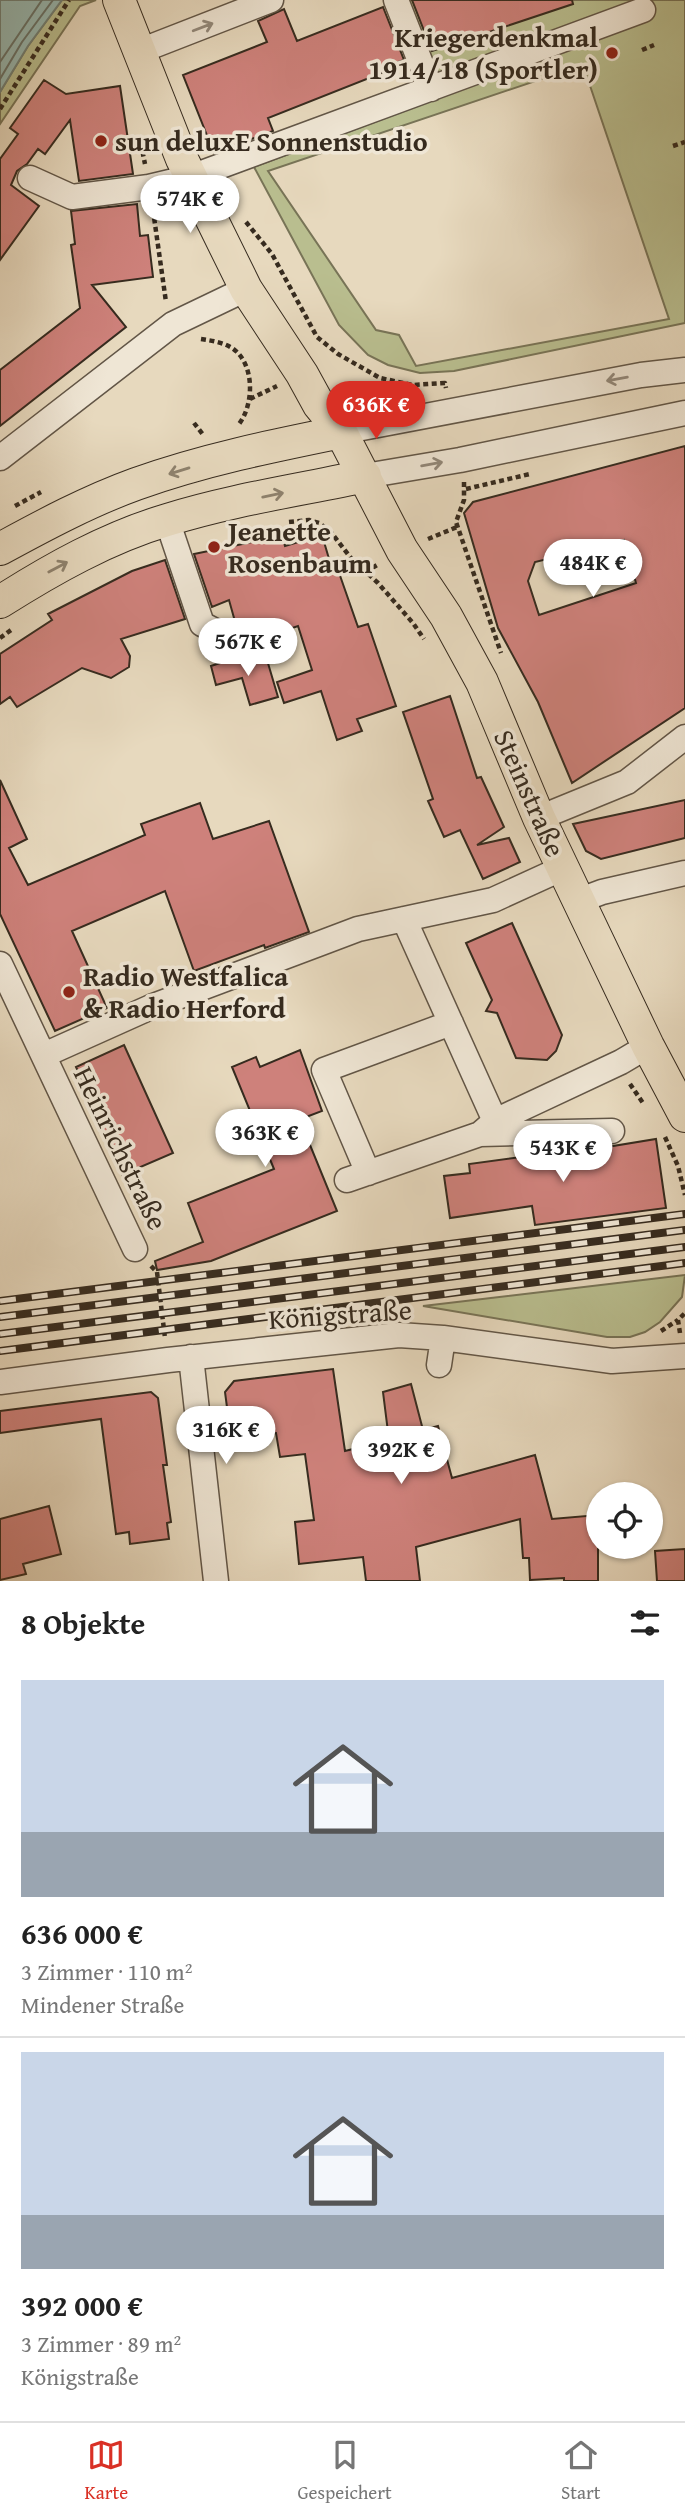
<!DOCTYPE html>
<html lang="de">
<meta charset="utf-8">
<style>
body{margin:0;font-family:"Gentium Book Plus",serif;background:#f2f2f2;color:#222;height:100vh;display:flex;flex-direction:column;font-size:26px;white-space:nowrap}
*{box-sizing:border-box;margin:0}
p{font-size:23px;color:#767676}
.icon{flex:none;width:38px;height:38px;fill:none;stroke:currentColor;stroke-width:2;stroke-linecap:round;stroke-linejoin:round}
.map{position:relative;height:1581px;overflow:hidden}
.drawer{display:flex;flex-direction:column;background:#fff;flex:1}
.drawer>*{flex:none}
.controls{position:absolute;left:586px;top:1482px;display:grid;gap:14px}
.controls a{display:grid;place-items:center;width:77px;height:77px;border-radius:50%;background:#fff;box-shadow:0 2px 5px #0004;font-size:35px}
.price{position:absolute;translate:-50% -60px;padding:0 16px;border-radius:24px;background:#fff;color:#222;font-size:23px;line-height:46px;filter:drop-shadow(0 2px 4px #0008)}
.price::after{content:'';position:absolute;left:50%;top:42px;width:21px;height:16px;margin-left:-10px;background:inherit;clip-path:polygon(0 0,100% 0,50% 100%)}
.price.active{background:#d93025;color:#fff}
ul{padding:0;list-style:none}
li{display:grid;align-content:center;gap:14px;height:371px;padding:0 21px}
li+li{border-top:2px solid #e0e0e0}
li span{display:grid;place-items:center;height:217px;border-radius:0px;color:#555}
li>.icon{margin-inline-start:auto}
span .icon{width:126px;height:126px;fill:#fffc;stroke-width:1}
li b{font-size:30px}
h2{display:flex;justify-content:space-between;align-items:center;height:84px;padding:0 21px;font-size:30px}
.dock{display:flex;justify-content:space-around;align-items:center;height:98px;border-top:2px solid #e0e0e0;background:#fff;font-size:19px;color:#767676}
.dock a{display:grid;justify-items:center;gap:4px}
.dock .active{color:#d93025}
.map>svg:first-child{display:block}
</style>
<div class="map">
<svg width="685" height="1581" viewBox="0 0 685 1581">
<rect width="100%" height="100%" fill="#e7d9be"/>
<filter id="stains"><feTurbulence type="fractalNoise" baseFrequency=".00286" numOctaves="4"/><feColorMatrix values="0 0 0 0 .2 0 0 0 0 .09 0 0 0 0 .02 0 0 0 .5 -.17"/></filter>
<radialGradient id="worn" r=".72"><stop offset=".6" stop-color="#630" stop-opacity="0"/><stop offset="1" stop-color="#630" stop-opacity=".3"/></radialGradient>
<path fill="#b9be8f" stroke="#787457" stroke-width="2" fill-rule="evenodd" d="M62,0H96L80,6L0,124V92L28,46Z
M404,0H685V323L454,371L420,373L388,365L368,355L339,325L254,167L439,98ZM583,65L669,319L416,366L399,335L376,330L268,171Z
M685,1275L682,1297L660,1322L645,1332L630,1337H607L423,1306Z"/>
<path fill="#97bab4" stroke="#708178" stroke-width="2" d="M0,0H62L28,46L0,92Z"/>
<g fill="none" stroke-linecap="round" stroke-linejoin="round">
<path stroke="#66726a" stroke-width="2" d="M0,62L42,0
M0,79L22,42L53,0"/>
</g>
<path fill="#ce817b" stroke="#362b1f" stroke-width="2" fill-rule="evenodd" d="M412,0H572L573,4L432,51Z
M383,7L404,60L390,65L392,69L268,118L273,131L214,153L183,75L267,42L258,21L284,9L297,41Z
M44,80L66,94L120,86L133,174L79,181L70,120L45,154L38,149L27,164L17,171L11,185L39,206L0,260V159L18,134L10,128Z
M137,204L140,236L148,235L153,277L92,285L126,327L0,426V370L80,308L71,245L75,244L71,211Z
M685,446V708L572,783L538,702L498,628L464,513L473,502ZM624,540L636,583L539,615L528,581L535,562Z
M322,535L332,569L337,567L358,627L368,624L396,706L357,719L362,731L337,740L321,691L284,703L277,682L312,670L298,626L260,639L236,625L229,600L212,607L194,554L282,536L285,546Z
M165,560L185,619L121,639L130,656L129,667L111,678L82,668L17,707L10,697L0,704V654L52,620L48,614L132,571Z
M265,653L278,697L250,705L242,678L216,685L211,666L235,658L252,665L259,662Z
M450,696L477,778L481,777L504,827L477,845L509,838L520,862L483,879L460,830L444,837L428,801L433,799L403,712Z
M0,780L27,839L9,848L28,885L145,835L141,824L200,803L213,839L269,821L309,932L265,948L264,945L194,971L165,891L72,931L107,1008L55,1031L0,914Z
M685,800V838L601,859L586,851L573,824Z
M512,923L562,1035L556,1051L547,1060L516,1058L497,1013L486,1011L492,1000L466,943Z
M124,1045L173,1153L122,1175L95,1114L98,1113L76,1067Z
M300,1050L322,1111L306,1117L308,1120L301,1123L337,1211L211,1261L157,1270L155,1261L203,1242L188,1203L274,1169L232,1067L256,1057L260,1067Z
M656,1139L666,1208L535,1225L532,1206L450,1218L444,1176L470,1173L469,1164L552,1153V1156Z
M333,1369L345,1451L389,1440L383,1392L411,1384L423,1430L438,1426L452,1478L535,1455L552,1519L598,1515V1581H564V1578L530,1580L529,1558H523L520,1519L416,1547L420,1581H366L363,1557L299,1564L295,1522L314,1520L305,1454L280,1457L276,1433L231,1438L225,1392L234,1381Z
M151,1392L158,1398L167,1465H163L171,1522L167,1523L169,1539L130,1544L129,1532L116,1534L101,1419L0,1433V1411Z
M49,1506L61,1554L23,1564L26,1574L0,1580V1519Z
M685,1549V1581H657L655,1551Z"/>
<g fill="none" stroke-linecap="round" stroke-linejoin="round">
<g stroke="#625647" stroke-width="27">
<path id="minor" d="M396,0L431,89
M140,51L271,0
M30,178L72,197L149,187L191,177L643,10
M341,432L641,375L685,370
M0,458L173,324L246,289
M365,476L460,460L685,413
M167,520L202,624L251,650
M539,818L627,782L685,737
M578,901L602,892L685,873
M404,919L495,1121
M0,964L135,1249
M44,1055L151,1007L321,943L358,929L493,900L563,868
M480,1134L612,1131
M368,1173L324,1070L451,1023
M347,1180L480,1134L495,1121L621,1062L648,1046
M191,1357L216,1581
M439,1365L443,1338
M0,1382L168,1360L399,1335L443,1338L612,1361L685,1356"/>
</g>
<g stroke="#362b1f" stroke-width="34">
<path id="major" d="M119,0L182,159L246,289L302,374L319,405L341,432L402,550L446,616L482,682L539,818L648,1046L685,1116
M0,549C44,525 89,501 136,484C203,460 272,446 341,432
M0,602C52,569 107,538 167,520C231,500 299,490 365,476"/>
</g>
<path stroke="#362b1f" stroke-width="4.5" stroke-dasharray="5 3.5" stroke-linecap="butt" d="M642,50L654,45
M0,109L69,0
M139,135L145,164
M673,146L685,142
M153,210L166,302
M246,222L272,254L317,337L338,354L380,378L413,385L445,383L446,388
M201,339C214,341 228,343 237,352C255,370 253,406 239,424
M250,399L277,386
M194,423L204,436
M464,482V500L456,522L501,653
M466,489L530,474
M15,506L41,492
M289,522L309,520L319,523L330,531L351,558L378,583L413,623L424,639
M428,539L457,527
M365,572L379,564
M0,638L11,630
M630,1084L643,1103
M665,1137L678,1166L685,1195
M151,1266L157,1272L165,1338
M661,1331L678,1320
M680,1333L678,1320L685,1313"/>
<use href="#minor" stroke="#efe6d5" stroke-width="24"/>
<use href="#major" stroke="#e7d9be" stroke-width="32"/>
<g stroke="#362b1f" stroke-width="8">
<path id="rail" d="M0,1301L685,1214
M0,1317L685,1230
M0,1334L685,1247
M0,1351L685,1263"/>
</g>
<use href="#rail" stroke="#efe6d5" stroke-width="5" stroke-dasharray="16" stroke-linecap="butt"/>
</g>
<defs><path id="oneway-shaft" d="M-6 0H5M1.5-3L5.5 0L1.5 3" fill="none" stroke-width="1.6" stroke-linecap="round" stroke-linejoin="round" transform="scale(1.75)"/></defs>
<g stroke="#92887a">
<use href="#oneway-shaft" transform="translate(203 27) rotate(-21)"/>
<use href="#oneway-shaft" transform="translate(617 379) rotate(170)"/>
<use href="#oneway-shaft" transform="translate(432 464) rotate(-10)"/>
</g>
<g stroke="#8e826e">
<use href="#oneway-shaft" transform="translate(179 471) rotate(163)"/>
<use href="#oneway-shaft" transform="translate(273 495) rotate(-12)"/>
<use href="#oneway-shaft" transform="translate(58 567) rotate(-28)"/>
</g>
<g fill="#8f2418" stroke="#efe6d5" stroke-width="2.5">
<circle cx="612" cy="53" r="7"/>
<circle cx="101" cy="141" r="7"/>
<circle cx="214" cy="547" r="7"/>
<circle cx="69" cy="992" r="7"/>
</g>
<g text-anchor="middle" stroke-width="7" stroke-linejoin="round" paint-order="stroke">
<g font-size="28" font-weight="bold" fill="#362b1f" stroke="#efe6d5" text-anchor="start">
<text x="598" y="47" text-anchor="end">Kriegerdenkmal<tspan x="598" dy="32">1914/18 (Sportler)</tspan></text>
<text x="115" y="151">sun deluxE Sonnenstudio</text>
<text x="228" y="541">Jeanette<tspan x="228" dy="32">Rosenbaum</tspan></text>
<text x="83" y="986">Radio Westfalica<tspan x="83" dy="32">&amp; Radio Herford</tspan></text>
</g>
<g font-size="28" fill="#362b1f" stroke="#efe6d5">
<text transform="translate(530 793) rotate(66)" y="10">Steinstraße</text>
<text transform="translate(121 1148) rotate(64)" y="10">Heinrichstraße</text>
<text transform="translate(340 1314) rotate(-4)" y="10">Königstraße</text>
</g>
</g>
<rect width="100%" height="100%" filter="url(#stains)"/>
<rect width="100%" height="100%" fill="url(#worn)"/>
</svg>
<div class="controls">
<a><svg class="icon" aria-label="locate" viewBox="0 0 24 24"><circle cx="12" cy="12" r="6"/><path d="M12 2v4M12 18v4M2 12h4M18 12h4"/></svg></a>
</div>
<b class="price" style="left:190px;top:235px">574K €</b>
<b class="price active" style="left:376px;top:441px">636K €</b>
<b class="price" style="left:593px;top:599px">484K €</b>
<b class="price" style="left:248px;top:678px">567K €</b>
<b class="price" style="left:265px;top:1169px">363K €</b>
<b class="price" style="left:563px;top:1184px">543K €</b>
<b class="price" style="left:226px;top:1466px">316K €</b>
<b class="price" style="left:401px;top:1486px">392K €</b>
</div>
<section class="drawer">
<h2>8 Objekte<svg class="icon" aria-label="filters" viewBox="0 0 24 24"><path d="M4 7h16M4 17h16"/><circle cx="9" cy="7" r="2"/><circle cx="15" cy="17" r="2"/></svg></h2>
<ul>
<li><span style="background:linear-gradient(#c9d6e8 70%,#9aa5b1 0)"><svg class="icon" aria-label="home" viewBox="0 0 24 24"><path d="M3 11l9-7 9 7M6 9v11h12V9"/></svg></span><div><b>636 000 €</b><p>3 Zimmer · 110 m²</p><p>Mindener Straße</p></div></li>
<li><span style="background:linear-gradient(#c9d6e8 75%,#9aa5b1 0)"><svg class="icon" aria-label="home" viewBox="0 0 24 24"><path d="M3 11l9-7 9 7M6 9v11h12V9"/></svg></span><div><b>392 000 €</b><p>3 Zimmer · 89 m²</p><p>Königstraße</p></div></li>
</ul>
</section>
<nav class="dock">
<a class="active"><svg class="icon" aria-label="map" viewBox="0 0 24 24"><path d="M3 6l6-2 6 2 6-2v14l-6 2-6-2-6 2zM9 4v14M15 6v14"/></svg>Karte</a>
<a><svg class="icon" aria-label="saved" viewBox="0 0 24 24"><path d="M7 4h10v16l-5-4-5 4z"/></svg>Gespeichert</a>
<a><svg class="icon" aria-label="home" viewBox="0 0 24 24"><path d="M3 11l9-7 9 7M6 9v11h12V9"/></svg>Start</a>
</nav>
